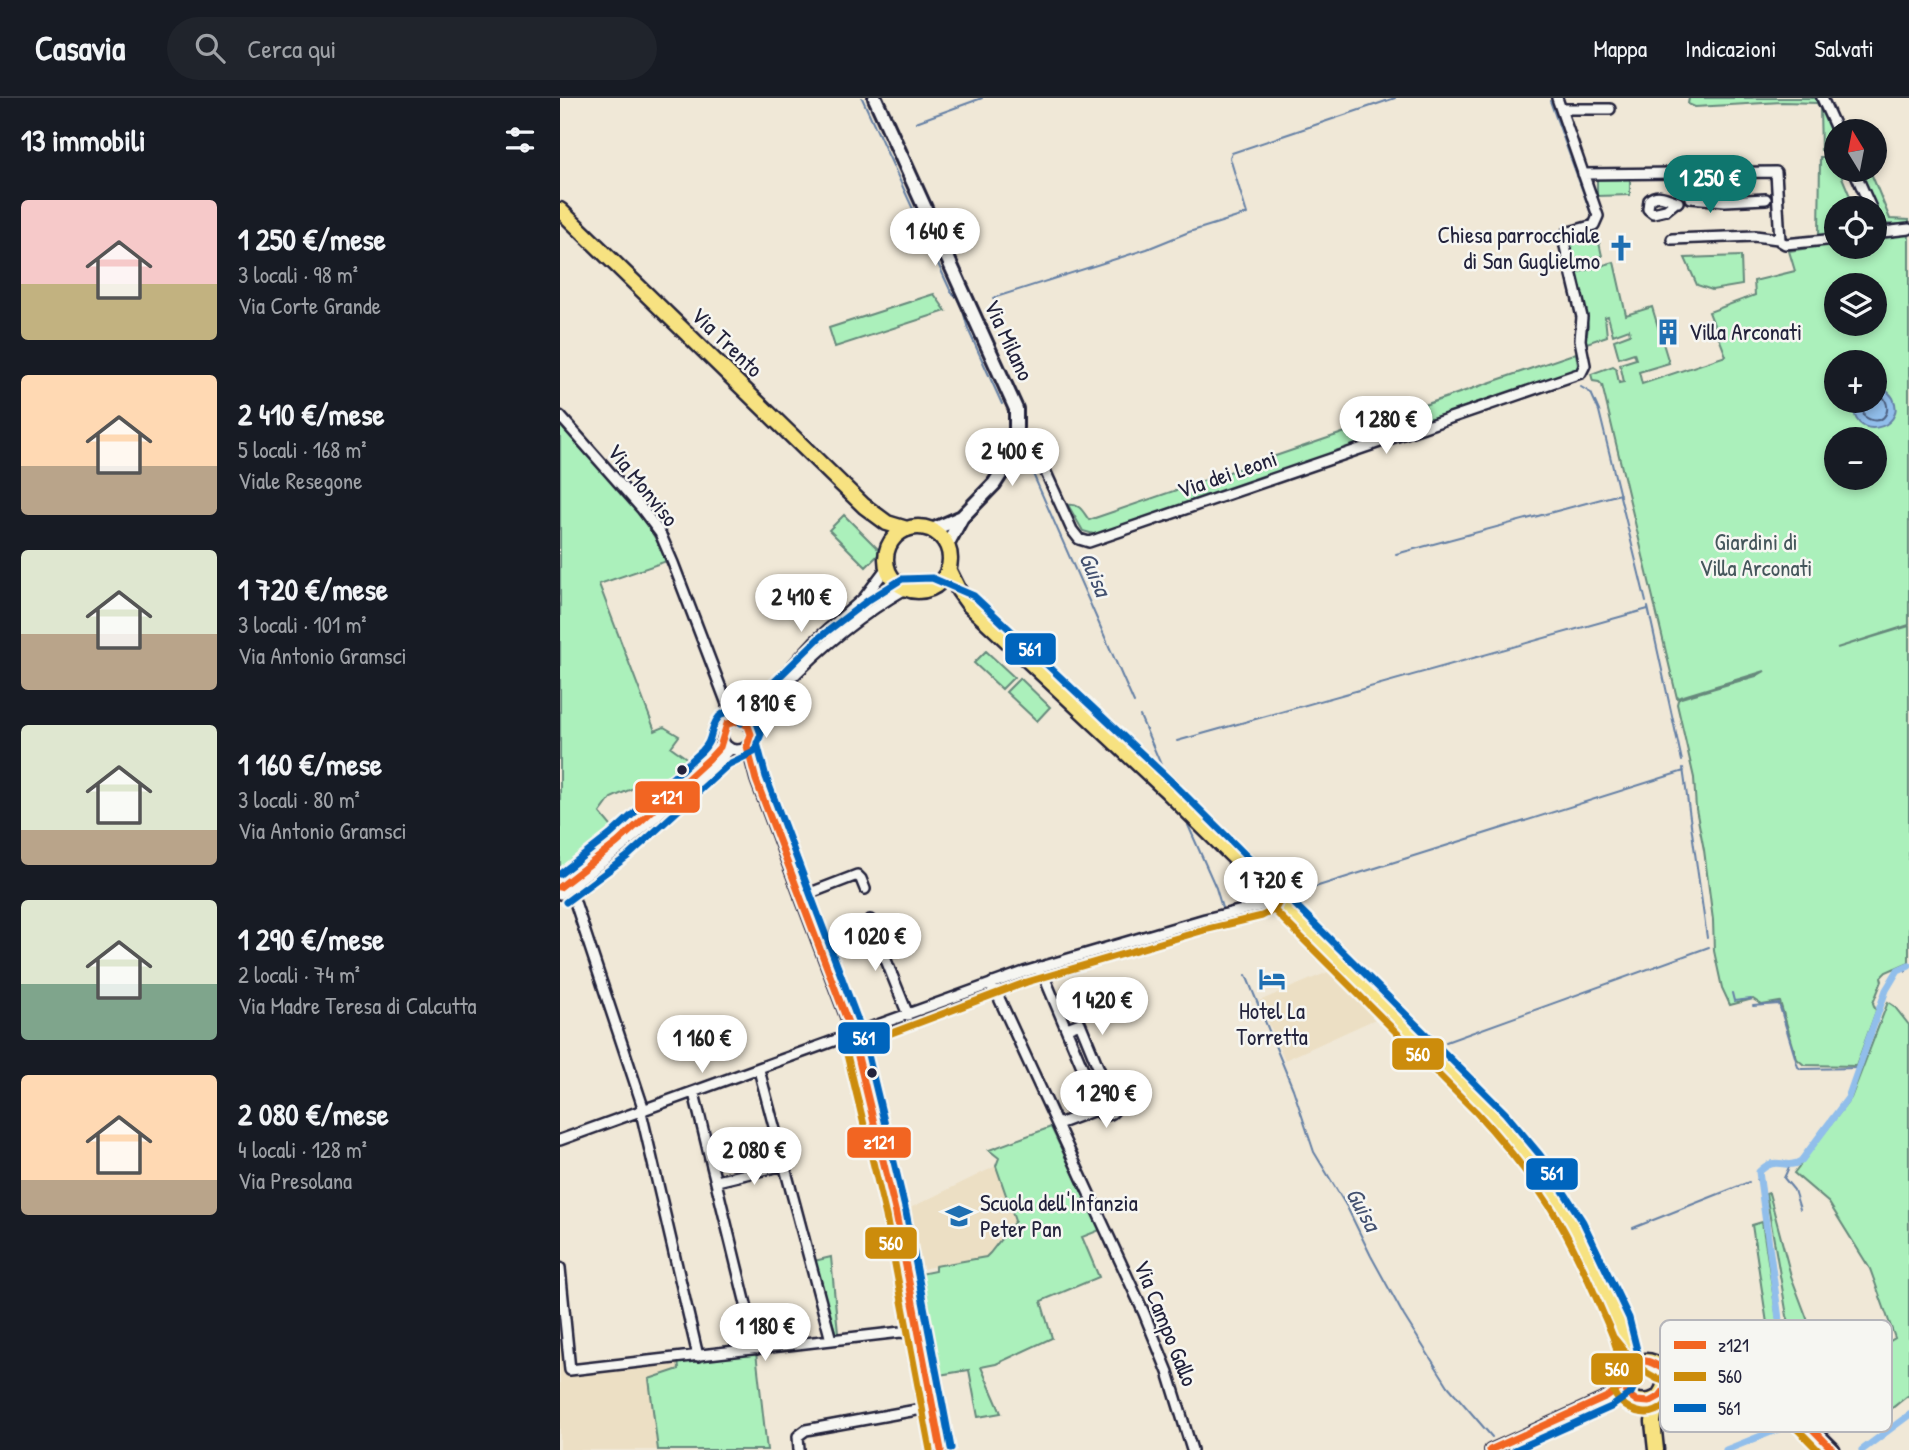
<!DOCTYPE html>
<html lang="it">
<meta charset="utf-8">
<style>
body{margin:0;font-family:"Patrick Hand",sans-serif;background:#20242c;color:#f1f3f6;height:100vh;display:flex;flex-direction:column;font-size:26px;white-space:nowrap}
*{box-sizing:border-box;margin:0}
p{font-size:23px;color:#9ea1a6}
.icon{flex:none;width:38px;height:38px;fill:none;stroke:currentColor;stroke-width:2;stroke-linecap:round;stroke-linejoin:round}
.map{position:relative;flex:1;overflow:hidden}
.sheet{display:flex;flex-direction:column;background:#171b24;width:560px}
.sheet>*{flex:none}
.needle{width:46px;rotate:350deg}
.controls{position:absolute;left:1264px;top:21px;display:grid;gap:14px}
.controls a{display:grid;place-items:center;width:63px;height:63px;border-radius:50%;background:#171b24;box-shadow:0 4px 10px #0003;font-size:35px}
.price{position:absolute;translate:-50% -60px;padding:0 16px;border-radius:24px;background:#fff;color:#222;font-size:23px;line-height:46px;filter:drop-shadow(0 2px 4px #0008)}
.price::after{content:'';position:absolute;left:50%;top:42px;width:21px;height:16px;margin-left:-10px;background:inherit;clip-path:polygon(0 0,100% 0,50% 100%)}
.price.current{background:#0f766e;color:#fff}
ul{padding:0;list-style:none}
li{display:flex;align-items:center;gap:21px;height:175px;padding:0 21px}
li span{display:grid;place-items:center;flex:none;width:196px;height:140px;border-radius:7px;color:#555}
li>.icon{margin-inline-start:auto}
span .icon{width:84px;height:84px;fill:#fffc;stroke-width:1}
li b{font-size:30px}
h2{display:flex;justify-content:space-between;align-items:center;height:84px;padding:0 21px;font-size:30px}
header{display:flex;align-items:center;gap:42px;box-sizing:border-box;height:98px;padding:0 35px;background:#171b24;border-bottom:2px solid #363941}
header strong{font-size:33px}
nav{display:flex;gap:38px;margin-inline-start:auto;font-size:24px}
.search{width:490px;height:63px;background:#20242c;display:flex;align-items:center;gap:18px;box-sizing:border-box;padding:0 24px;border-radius:38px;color:#9ea1a6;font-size:26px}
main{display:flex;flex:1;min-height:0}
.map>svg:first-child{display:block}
</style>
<header>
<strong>Casavia</strong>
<div class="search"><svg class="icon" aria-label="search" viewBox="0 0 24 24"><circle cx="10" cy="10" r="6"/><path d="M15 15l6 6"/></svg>Cerca qui</div>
<nav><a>Mappa</a><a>Indicazioni</a><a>Salvati</a></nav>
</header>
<main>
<section class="sheet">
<h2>13 immobili<svg class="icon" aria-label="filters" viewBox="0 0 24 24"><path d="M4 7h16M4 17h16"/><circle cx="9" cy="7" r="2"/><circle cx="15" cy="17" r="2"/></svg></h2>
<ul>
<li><span style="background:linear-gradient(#f6c9c9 60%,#c2b280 0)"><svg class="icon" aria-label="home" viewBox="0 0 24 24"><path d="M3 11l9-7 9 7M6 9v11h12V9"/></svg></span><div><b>1 250 €/mese</b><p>3 locali · 98 m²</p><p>Via Corte Grande</p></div></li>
<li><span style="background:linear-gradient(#ffd9b3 65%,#b9a48a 0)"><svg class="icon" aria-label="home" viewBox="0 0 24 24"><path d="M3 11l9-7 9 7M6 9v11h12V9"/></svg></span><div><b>2 410 €/mese</b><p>5 locali · 168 m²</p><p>Viale Resegone</p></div></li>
<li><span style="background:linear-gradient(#dfe7d0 60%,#b9a48a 0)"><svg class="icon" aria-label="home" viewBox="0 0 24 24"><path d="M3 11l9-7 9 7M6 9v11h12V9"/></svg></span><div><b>1 720 €/mese</b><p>3 locali · 101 m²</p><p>Via Antonio Gramsci</p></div></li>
<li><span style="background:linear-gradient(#dfe7d0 75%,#b9a48a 0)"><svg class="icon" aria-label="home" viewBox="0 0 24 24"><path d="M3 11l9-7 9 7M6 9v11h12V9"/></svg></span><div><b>1 160 €/mese</b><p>3 locali · 80 m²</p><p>Via Antonio Gramsci</p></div></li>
<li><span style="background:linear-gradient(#dfe7d0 60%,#7fa58c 0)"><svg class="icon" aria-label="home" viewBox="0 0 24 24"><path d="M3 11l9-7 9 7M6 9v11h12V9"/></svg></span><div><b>1 290 €/mese</b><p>2 locali · 74 m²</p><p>Via Madre Teresa di Calcutta</p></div></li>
<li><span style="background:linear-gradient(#ffd9b3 75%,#b9a48a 0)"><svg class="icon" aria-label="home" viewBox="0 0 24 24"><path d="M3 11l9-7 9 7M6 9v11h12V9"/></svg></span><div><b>2 080 €/mese</b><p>4 locali · 128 m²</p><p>Via Presolana</p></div></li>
</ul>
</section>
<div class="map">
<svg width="1349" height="1352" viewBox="0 0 1349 1352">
<rect width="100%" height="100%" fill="#f0e8d7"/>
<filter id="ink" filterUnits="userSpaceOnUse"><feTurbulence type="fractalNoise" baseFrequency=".0143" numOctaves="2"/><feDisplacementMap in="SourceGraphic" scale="14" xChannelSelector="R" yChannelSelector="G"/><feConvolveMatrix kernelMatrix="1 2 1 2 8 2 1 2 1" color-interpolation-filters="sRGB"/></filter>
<g filter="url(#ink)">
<path fill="#ecdfc4" d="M775,871L822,918L725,962L699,903Z
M436,1068L455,1123L430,1155L426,1159L355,1172L344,1113Z
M0,1199L8,1275L196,1254L207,1352H0Z"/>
<path fill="#abf0bb" stroke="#66897b" stroke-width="2" fill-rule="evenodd" d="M1129,0H1261L1276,42V58L1261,52L1260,11L1257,5L1222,4L1135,9L1128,6Z
M1260,59H1273L1276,72H1279L1295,110H1276V137L1259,138Z
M1297,72H1309L1311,75L1330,121L1349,122V127L1322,126Z
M1037,80H1070V97L1037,98Z
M1036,131L1042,158L1015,165L1007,140Z
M1349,134V527L1277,550L1349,528V864L1326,874L1321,879L1322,883L1313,905L1316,913L1296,968L1244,967L1237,961L1220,904L1202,907L1193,901L1170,907L1162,890L1154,853L1153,822L1144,752L1136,711L1134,680L1117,606L1118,602L1121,600L1196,578L1205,573L1117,600L1042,287L1039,284L1033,283L1031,276L1053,268L1056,270L1059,285L1064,284L1060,266L1076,261L1074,255L1059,260L1054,242L1070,236L1069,231L1053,237L1048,218L1045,219L1047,238L1024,246L1023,239L1027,236L1028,228L1016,178L1019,174L1054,164L1066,217L1092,209L1109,265L1079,274L1082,286L1166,258L1149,214L1195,197L1194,183L1235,173L1229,153L1276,146V149H1314V140ZM1276,187H1314V226H1276ZM1276,264H1314V303H1276ZM1276,341H1314V380H1276Z
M1181,158L1182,187L1152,192L1137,187L1125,160Z
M374,196L386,213L275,249L269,230Z
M1016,255L1019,274L537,437L523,433L508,407C520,405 523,414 529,422Z
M0,327C37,369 85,411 107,463L39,486L95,633L104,629L119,638L111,649L132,664L89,705L78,688L51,700L40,715L56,734L0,778Z
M284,417L321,454L306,469L269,432Z
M426,553L454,579L442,591L414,565Z
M460,580L490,609L477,623L446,594Z
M1328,904L1334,908L1349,927V1297C1335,1307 1321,1321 1305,1328C1278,1340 1233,1302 1216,1284L1192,1127L1202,1124L1217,1221L1241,1292L1254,1287L1227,1218L1206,1096L1209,1095L1231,1178L1269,1279L1335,1240L1310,1171L1269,1105L1234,1075L1291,1000Z
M491,1029L540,1132L522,1139L539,1179L481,1203L492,1240L436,1266L421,1269L441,1315L418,1319L409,1272L379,1277L360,1176L375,1173V1168L426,1159L430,1155L455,1123L436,1068L439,1060L429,1052Z
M271,1159L278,1235L276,1236L254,1163Z
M196,1254L207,1352H98L89,1281L119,1271L118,1262Z"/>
<path fill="#91beeb" stroke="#6580a5" stroke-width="2" d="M1314,289C1322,290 1328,292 1333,300C1349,333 1286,345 1295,303H1314Z"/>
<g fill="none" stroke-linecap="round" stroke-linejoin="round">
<path stroke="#4e6081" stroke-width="2" d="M1302,303L1304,318C1319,330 1334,316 1324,300L1314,296"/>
<path stroke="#6580a5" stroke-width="2" d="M302,0L391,194L398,200
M990,3L1031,116
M356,24L422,0
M433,200L587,151L629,134L687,116L670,60L672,55L835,0
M401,206L408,231L442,306
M1021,289L1031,295L1039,313L1086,504
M466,360L574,605
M836,456L1060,396
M1088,509L1122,663
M580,618L605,676
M617,643L1088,511
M1123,670L1147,840
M628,727L656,790L662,810
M736,795L1124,673
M1345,868L1346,873
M686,877L733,991L754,1054L787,1109L811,1158L844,1218L888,1288L932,1339
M1172,895L1174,903L1191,901
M1193,908L1219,906L1238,969L1241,971L1299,970
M886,944L1149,849
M1230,1067L1224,1080L1234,1092L1240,1111
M1197,1082H1198
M1073,1130L1189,1084
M1240,1278L1256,1289
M1240,1299L1242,1282"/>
<path stroke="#91beeb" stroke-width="7" d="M1242,1310L1249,1301L1219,1221L1199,1074C1216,1056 1225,1073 1241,1063L1288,1000L1326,892L1338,872L1349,867
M1166,1352L1221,1330L1229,1324
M1302,1352L1349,1317"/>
<g stroke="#22223b" stroke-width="14">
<path id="street" d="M1262,0L1277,33
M1001,11H1050
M1294,72L1311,110
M1023,76L1216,74L1220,143L1225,146L1276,141
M1129,85L1131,100L1165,103L1206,101
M1116,104L1106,112L1093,115L1088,111L1089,102C1098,94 1108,101 1118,104
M1314,118L1321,134
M1314,135L1349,131
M1112,141L1195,138L1218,141
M0,318L82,411L100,435L113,465L167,606V625
M457,336L473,346L512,432L519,441L529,444L1021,275L1025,267L1020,242L1022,219L1003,140L1006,135L1034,127L1038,118L997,0
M162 637a15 15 0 1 1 30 0a15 15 0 1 1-30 0Z
M181,623L255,543L304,500L328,468
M190,630C198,614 211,601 224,588C261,549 300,517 347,490
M187,648L196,682L293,938L336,1116L381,1352
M145,665L155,655L162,642
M17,784L14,801L84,1012
M0,796L61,750L171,651
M240,799L297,777L301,781L305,791
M310,822L348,917
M480,869L537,1004
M432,885L584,1215L608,1274L632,1352
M507,930L520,925L550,998
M199,972L271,1242
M134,995L197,1251
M536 1007a10 10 0 1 1 20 0a10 10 0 1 1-20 0Z
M81,1014L138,1258
M498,1026L538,1011
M0,1042L464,874L645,821L699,808L708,803L712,796
M157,1083L224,1067
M0,1170L10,1272L341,1234L359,1238
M239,1352L238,1338L246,1332L373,1309
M930,1352L1047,1299L1066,1295"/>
</g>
<g stroke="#22223b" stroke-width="18">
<path id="secondary" d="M315,0L456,311V339L447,366L434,386L402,419L387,447
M372,432L402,419
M1103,1273C1123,1278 1142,1273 1163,1276C1210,1282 1241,1321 1273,1352"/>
</g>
<g stroke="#22223b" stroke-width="19">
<path id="primary" d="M0,112L304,408L327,425L347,431
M326 461a32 32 0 1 1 64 0a32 32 0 1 1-64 0Z
M388,471L399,493L409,507L607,693L924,1007C987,1076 1028,1148 1063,1235C1067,1244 1070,1257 1068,1267C1068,1272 1064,1276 1063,1282C1062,1302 1083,1308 1097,1300C1118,1277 1092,1250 1068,1270
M1096,1352L1093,1324L1097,1300"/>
</g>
<use href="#street" stroke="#f6f6f2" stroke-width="9"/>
<use href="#secondary" stroke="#f6f6f2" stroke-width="12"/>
<use href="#primary" stroke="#f7e281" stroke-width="14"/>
<g stroke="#f6f6f2" stroke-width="12">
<path id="bus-1" d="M187,648L196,682L293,938L336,1116L381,1352
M0,789L57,745L149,661L160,649L167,626L179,623L188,628L191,636L187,648
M1064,1287C1064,1272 1071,1264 1086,1263C1097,1265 1104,1274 1115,1276C1131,1279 1148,1274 1164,1276C1211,1282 1242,1321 1273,1352
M1066,1295L1077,1303L1089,1304L1100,1298L1111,1283L1135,1276
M930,1352L1047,1299L1064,1287"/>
</g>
<g stroke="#f6f6f2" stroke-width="12">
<path id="bus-2" d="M705,803L916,1014C944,1044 969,1076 991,1110C1014,1147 1032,1190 1049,1229C1054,1240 1058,1253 1058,1265C1057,1279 1046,1291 1061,1304C1072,1315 1091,1320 1104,1308C1108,1304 1109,1298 1113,1295C1123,1285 1146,1285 1159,1286C1200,1289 1231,1325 1258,1352
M283,940L326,1118L370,1352
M297,948L467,884L648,831L702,818L715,811L721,801
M1054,1240C1078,1270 1094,1290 1136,1286"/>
</g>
<g stroke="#f6f6f2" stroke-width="12">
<path id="bus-3" d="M181,625L202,596L260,539L307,503L342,481L372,480L414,498L614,686L945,1015L980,1057L1023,1124L1069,1220L1078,1256L1074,1289L1071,1295L1051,1309L955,1352
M197,645L206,679L303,936L346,1114L391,1350
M0,776L50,737L142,653C153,642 149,635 156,623C165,607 185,613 196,622L201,636L194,654L169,666L68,758L6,804"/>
</g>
<use href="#bus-1" stroke="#f26522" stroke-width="7"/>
<use href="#bus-2" stroke="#cc8c0c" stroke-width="7"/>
<use href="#bus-3" stroke="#0065bd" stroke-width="7"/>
</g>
</g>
<defs>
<g id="church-bare" transform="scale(2.1)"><path d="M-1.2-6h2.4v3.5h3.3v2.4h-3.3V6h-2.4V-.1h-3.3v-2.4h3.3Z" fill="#1f6fb2" stroke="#f6f6f2" stroke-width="2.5" paint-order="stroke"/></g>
<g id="building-bare" transform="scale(2.1)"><path d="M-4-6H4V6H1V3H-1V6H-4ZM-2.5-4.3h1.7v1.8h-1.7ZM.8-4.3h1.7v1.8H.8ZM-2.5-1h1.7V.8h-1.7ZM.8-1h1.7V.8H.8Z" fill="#1f6fb2" stroke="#f6f6f2" stroke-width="2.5" paint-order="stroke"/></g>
<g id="hotel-bare" transform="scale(2.1)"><path d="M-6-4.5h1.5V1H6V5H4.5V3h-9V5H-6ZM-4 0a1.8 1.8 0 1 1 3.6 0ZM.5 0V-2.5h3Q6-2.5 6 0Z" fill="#1f6fb2" stroke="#f6f6f2" stroke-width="2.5" paint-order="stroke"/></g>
<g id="school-bare" transform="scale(2.1)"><path d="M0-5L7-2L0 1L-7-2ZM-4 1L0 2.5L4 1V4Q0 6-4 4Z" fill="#1f6fb2" stroke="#f6f6f2" stroke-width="2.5" paint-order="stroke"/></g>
</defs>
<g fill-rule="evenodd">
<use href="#church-bare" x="1061" y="150"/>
<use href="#building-bare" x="1108" y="234"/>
<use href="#hotel-bare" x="712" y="881"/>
<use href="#school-bare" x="399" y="1118"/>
</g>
<g fill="#22223b" stroke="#f6f6f2" stroke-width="2.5">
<circle cx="122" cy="672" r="6"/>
<circle cx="312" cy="975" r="6"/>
</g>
<g text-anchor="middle" stroke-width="5" stroke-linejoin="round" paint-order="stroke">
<g font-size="23" fill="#22223b" stroke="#f6f6f2" text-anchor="start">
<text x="1040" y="145" text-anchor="end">Chiesa parrocchiale<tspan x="1040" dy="26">di San Guglielmo</tspan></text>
<text x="1129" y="242">Villa Arconati</text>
<text x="712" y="921" text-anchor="middle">Hotel La<tspan x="712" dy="26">Torretta</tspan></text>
<text x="420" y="1113">Scuola dell'Infanzia<tspan x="420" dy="26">Peter Pan</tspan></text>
</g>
<g font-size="23" fill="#22223b" stroke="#f6f6f2">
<text transform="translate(449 242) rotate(65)" y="8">Via Milano</text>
<text transform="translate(167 244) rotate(44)" y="8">Via Trento</text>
<text transform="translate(667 376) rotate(-19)" y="8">Via dei Leoni</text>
<text transform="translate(83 387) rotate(51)" y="8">Via Monviso</text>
<text transform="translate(606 1225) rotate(68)" y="8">Via Campo Gallo</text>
</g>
<g font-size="23" fill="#44565b" stroke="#f6f6f2">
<text x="1196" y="452">Giardini di<tspan x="1196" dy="26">Villa Arconati</tspan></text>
</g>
<g font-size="24" font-style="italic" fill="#435170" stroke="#f6f6f2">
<text transform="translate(535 476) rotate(66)" y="8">Guisa</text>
<text transform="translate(803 1111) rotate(61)" y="8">Guisa</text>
</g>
</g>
<rect x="1100" y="1222" width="232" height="112" rx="10" fill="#f6f6f2" stroke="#b6b6bb" stroke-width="2"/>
<rect x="1114" y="1243" width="32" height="8" fill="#f26522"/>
<rect x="1114" y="1274" width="32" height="9" fill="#cc8c0c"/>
<rect x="1114" y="1306" width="32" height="8" fill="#0065bd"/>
<g font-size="19" fill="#22223b">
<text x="1158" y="1254">z121</text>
<text x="1158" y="1285">560</text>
<text x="1158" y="1317">561</text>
</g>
<g stroke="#f6f6f2" stroke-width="2.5">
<rect x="444" y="534" width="53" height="34" rx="7" fill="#0065bd"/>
<rect x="74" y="682" width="67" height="34" rx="7" fill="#f26522"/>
<rect x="277" y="923" width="54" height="34" rx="7" fill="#0065bd"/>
<rect x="831" y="939" width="54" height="34" rx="7" fill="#cc8c0c"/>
<rect x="286" y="1028" width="66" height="33" rx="7" fill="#f26522"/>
<rect x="965" y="1059" width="54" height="34" rx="7" fill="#0065bd"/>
<rect x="304" y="1128" width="54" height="34" rx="7" fill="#cc8c0c"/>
<rect x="1030" y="1254" width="54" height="34" rx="7" fill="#cc8c0c"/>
</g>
<g font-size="19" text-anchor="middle" font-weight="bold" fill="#fff">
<text x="470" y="558">561</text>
<text x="107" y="706">z121</text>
<text x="304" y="947">561</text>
<text x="858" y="963">560</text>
<text x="319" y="1051">z121</text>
<text x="992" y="1082">561</text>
<text x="331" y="1152">560</text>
<text x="1057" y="1278">560</text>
</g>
</svg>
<div class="controls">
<a><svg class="needle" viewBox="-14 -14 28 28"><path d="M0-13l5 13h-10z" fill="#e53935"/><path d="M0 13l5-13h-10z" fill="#9ea1a6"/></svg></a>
<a><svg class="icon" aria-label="locate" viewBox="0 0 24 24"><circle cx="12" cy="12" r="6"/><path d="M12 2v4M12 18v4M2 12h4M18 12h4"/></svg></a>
<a><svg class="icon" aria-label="layers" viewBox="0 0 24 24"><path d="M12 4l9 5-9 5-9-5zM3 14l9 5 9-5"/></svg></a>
<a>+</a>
<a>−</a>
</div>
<b class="price current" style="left:1150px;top:117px">1 250 €</b>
<b class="price" style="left:375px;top:170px">1 640 €</b>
<b class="price" style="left:826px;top:358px">1 280 €</b>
<b class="price" style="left:452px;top:390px">2 400 €</b>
<b class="price" style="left:241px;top:536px">2 410 €</b>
<b class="price" style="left:206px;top:642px">1 810 €</b>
<b class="price" style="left:711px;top:819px">1 720 €</b>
<b class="price" style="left:315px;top:875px">1 020 €</b>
<b class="price" style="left:542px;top:939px">1 420 €</b>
<b class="price" style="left:142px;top:977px">1 160 €</b>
<b class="price" style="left:546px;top:1032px">1 290 €</b>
<b class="price" style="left:194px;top:1089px">2 080 €</b>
<b class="price" style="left:205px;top:1265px">1 180 €</b>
</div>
</main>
